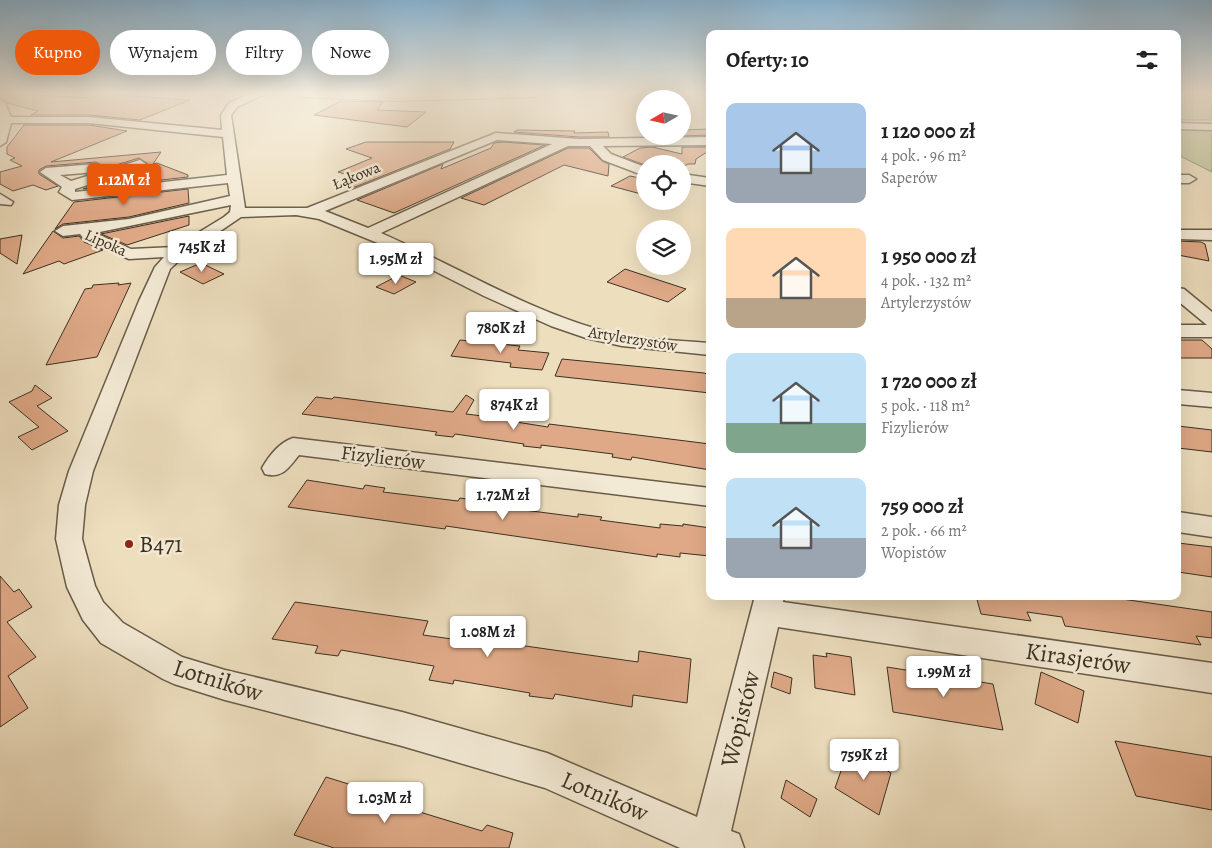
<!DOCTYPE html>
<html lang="pl">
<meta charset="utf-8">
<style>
body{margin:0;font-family:Alegreya,serif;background:#f6f6f6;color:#222;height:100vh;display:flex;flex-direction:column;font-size:19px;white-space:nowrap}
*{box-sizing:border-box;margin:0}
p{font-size:16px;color:#767676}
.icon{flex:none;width:28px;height:28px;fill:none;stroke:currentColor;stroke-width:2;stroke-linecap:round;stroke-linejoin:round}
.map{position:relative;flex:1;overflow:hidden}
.panel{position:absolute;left:706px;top:30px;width:475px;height:570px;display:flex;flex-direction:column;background:#fff;border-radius:10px;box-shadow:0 5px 20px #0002}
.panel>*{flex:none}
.top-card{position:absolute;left:15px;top:30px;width:475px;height:45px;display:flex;gap:10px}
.needle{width:32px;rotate:261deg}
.tools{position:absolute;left:636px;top:90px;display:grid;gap:10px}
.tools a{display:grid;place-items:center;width:55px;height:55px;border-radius:50%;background:#fff;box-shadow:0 5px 20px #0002;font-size:25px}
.price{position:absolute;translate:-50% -42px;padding:0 11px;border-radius:5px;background:#fff;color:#222;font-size:16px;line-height:32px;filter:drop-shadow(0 1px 2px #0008)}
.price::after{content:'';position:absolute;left:50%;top:30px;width:15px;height:11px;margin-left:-8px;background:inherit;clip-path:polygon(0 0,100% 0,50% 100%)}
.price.current{background:#ea580c;color:#fff}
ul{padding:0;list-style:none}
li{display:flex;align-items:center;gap:15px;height:125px;padding:0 20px}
li span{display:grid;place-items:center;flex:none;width:140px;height:100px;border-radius:10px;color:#555}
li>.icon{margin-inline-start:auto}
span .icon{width:60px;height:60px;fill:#fffc;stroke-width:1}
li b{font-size:21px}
h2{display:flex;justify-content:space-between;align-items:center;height:60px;padding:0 20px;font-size:21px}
.tag{padding:0 18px;border-radius:22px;background:#fff;box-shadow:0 5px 20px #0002;font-size:18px;line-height:45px}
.tag.current{background:#ea580c;color:#fff}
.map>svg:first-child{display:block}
</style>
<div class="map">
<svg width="1212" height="848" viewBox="0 0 1212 848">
<rect width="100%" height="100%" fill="#eddebe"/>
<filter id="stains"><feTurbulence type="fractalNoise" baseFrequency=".004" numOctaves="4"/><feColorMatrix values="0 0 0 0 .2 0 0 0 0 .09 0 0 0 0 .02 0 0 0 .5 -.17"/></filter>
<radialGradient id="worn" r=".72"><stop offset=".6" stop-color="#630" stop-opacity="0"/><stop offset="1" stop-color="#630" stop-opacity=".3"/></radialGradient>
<path fill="#b8c192" stroke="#7a785a" d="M1178,93H1212V120H1178Z
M1178,129H1212V172L1178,155Z"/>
<path fill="#dfa987" stroke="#3c3021" d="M0,93L90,98L102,94L190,100L140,120L89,115H31L38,111L7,103L0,98Z
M341,101L383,102L377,110L426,112L407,127L314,115Z
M24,125H89L127,131L51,162L161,152L153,164L157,163L188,175V177L83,189L145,169L148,164L139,158L103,169V166L96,162L46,166L39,170V174L58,186L46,190L33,185L13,191L0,184V172L22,166L10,160L15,158L7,154V147Z
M710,129V135L682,136V130Z
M517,130L575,131L574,133L608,132L609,137H579L514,132Z
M366,142H454L450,149L355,187L344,184L358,178L338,172L372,158L346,149Z
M503,142L545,145L394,213L357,200L443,164L441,169L491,148L494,143Z
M652,147L682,154V147H710V150L696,159L695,164H688L682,167V164H642L623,157L640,148Z
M568,148H589L602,161L609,164L608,176L564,165L484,205L461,198Z
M630,176L645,179V195L611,186Z
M188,189L189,203L129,217L63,224L55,229L74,202Z
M189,216V225L127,245L101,234Z
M53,231L63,238L79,236L84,242L103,250L64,264L59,261L23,274Z
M22,235L17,264L0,253V239Z
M1178,241L1201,242L1205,244L1209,261L1178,255Z
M201,263L224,274L203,284L180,272Z
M625,269L686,289L668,302L607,282Z
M399,275L416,282L394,294L376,287Z
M119,283L118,285L131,283L97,357L46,365L85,289L92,288L93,285Z
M460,340L520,346L518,350L549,353L542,370L510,367L511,363L451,356Z
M1178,340H1202L1212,349V358H1178Z
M562,359L704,373L710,375V393L555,376Z
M35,385L52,398L37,406L68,431L32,450L18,437L39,427L9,402L32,391Z
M466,395L474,400L466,414L516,420V422L548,427L549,424L710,444V470L632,457L631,460L612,457L613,454L541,445V448L523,446L524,444L455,434L453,437L435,435L437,432L302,414L316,397L332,399L334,397L453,412Z
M1178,426L1212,430V452L1178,448Z
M307,480L363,489L365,485L385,488L383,492L458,501L460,498L480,501L478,504L578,517V514L602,517L600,520L660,528V524L683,526V524L710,528V556L680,553V557L657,554V557L446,526L445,529L288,507Z
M1178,543L1212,547V577L1178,572Z
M0,576L14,592L19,589L32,607L7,622L36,657L8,676L28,708L0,727Z
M976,596H1101L1212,612V638L1196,636L1201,645L1065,626L1062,617L1027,612L1031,621L981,614Z
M295,602L428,621L423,635L467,641L469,638L638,662L639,651L691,659L687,703L633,695L632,707L555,694L553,699L529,696L530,693L454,680L453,684L429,680L434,666L341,650L338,656L315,653L318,646L272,639Z
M826,653L851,657L855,695L815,688L813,655L827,657Z
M887,667L993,684L1003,730L893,712Z
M774,672L792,678L790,694L771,687Z
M1041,672L1084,691L1078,723L1035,704Z
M1115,741L1212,757V810L1136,796Z
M849,748L891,773L879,815L835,788Z
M326,777L377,793L374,798L482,831L487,825L513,833L509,848H334L294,835Z
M786,780L817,799L810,817L781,798Z"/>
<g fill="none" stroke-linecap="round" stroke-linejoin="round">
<g stroke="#685c48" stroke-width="3">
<path id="minor" d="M253,93H267L237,107L231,115L245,208H307L496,133L579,139L710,137V145L603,146L611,154L645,167V176L603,160L590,146H568L381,233C454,265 523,308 600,330C636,340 674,340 710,343V355L622,346L586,338L551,326L484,296L385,246L319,219L296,215L241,217L185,255L170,269L93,471L85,505L82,539L95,586L103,602L123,623L182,657L225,670L402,712L547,753L697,817L755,596H784L783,602L1212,663V693L778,627L731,831L739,834L744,848H680L545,788L402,746L225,700L174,684L163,679L101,643L83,620L67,587L56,539L59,505L69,471L139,301L155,267L164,257L129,259L85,240L80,234L63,236L55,231L63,226L129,219L230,196L228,183L72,200L59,192L62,187L40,172L46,168L96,164L102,168L96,172L60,175L71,181L140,160L146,164L144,167L75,189V192L227,175L223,137L89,123H11L6,142L0,146V100L5,103L11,117H89L222,130L221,115L229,103ZM497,140L552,144L368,228L325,211ZM231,205L230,212L224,217L175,247L131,249L95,233Z
M1178,123L1212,124V130L1178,129Z
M682,174L710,178V186L682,182Z
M1178,175H1189L1196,179L1189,183H1178Z
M0,194L13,202L11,205L0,204Z
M1178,230H1212V240L1178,239Z
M1178,288L1184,289L1212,312V337H1178V325H1207L1178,301Z
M1178,390L1212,393V407L1178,404Z
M293,438L710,488V506L299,455C289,467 283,479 265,474L262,468C269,456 280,442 293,438Z
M1178,512L1212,517V537L1178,532Z"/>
</g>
<g stroke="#685c48" stroke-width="2">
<path id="tertiary" d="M295,93H542L536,97L397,101L301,97Z"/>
</g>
<use href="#minor" fill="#f3ead5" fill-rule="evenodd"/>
<use href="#tertiary" fill="#f3ead5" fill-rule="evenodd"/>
</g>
<linearGradient id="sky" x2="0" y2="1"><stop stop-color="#89b6d6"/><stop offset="0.44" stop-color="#f7f0e2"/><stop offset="1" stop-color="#f7f0e2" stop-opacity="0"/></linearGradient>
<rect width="1212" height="212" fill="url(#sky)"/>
<circle fill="#8f2418" stroke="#f3ead5" stroke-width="2" cx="129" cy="544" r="5"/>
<g text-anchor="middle" stroke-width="5" stroke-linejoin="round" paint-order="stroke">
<g font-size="16" fill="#3c3021" stroke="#f3ead5">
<text transform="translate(356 175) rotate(-22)" y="6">Łąkowa</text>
<text transform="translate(106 242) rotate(24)" y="6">Lipoka</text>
<text transform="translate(633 338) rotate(9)" y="6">Artylerzystów</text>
</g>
<g font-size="20" fill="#3c3021" stroke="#f3ead5">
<text transform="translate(383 457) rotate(7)" y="7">Fizylierów</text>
</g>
<g font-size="24" fill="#3c3021" stroke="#f3ead5" text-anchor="start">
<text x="139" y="552">B471</text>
</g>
<g font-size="24" fill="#3c3021" stroke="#f3ead5">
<text transform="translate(1078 658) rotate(8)" y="8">Kirasjerów</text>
<text transform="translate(218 680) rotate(17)" y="8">Lotników</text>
<text transform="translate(740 719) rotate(-76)" y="8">Wopistów</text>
<text transform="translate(605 796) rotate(23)" y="8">Lotników</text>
</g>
</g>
<rect width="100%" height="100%" filter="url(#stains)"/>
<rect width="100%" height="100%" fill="url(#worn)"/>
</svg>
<div class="tools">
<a><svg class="needle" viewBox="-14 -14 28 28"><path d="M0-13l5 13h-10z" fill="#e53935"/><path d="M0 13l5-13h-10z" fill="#767676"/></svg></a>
<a><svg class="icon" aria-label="locate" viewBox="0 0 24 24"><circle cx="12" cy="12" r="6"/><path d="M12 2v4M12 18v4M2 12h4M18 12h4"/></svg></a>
<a><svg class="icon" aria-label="layers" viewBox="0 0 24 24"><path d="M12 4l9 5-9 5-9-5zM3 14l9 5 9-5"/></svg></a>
</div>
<b class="price current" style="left:124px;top:206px">1.12M zł</b>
<b class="price" style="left:202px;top:273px">745K zł</b>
<b class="price" style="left:396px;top:285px">1.95M zł</b>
<b class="price" style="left:501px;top:354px">780K zł</b>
<b class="price" style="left:514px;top:431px">874K zł</b>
<b class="price" style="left:503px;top:521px">1.72M zł</b>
<b class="price" style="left:488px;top:658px">1.08M zł</b>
<b class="price" style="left:944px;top:698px">1.99M zł</b>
<b class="price" style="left:864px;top:781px">759K zł</b>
<b class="price" style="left:385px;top:824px">1.03M zł</b>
<div class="top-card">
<a class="tag current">Kupno</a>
<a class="tag">Wynajem</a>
<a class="tag">Filtry</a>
<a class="tag">Nowe</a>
</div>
<section class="panel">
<h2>Oferty: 10<svg class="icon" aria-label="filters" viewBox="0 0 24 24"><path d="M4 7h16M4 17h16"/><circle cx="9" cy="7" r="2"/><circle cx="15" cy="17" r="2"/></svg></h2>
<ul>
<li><span style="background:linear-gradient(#a9c7e8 65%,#9aa5b1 0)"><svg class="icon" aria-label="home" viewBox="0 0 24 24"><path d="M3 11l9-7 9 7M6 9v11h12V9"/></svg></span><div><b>1 120 000 zł</b><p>4 pok. · 96 m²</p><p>Saperów</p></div></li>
<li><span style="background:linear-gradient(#ffd9b3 70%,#b9a48a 0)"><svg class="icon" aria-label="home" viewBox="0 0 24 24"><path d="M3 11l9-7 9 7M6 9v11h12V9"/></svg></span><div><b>1 950 000 zł</b><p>4 pok. · 132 m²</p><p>Artylerzystów</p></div></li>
<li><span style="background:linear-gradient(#bfe0f5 70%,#7fa58c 0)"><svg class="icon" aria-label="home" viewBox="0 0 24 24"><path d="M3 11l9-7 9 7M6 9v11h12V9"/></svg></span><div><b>1 720 000 zł</b><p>5 pok. · 118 m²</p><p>Fizylierów</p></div></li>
<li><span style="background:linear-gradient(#bfe0f5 60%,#9aa5b1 0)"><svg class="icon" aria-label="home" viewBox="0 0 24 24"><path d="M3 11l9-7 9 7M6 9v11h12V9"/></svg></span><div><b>759 000 zł</b><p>2 pok. · 66 m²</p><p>Wopistów</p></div></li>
</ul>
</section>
</div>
